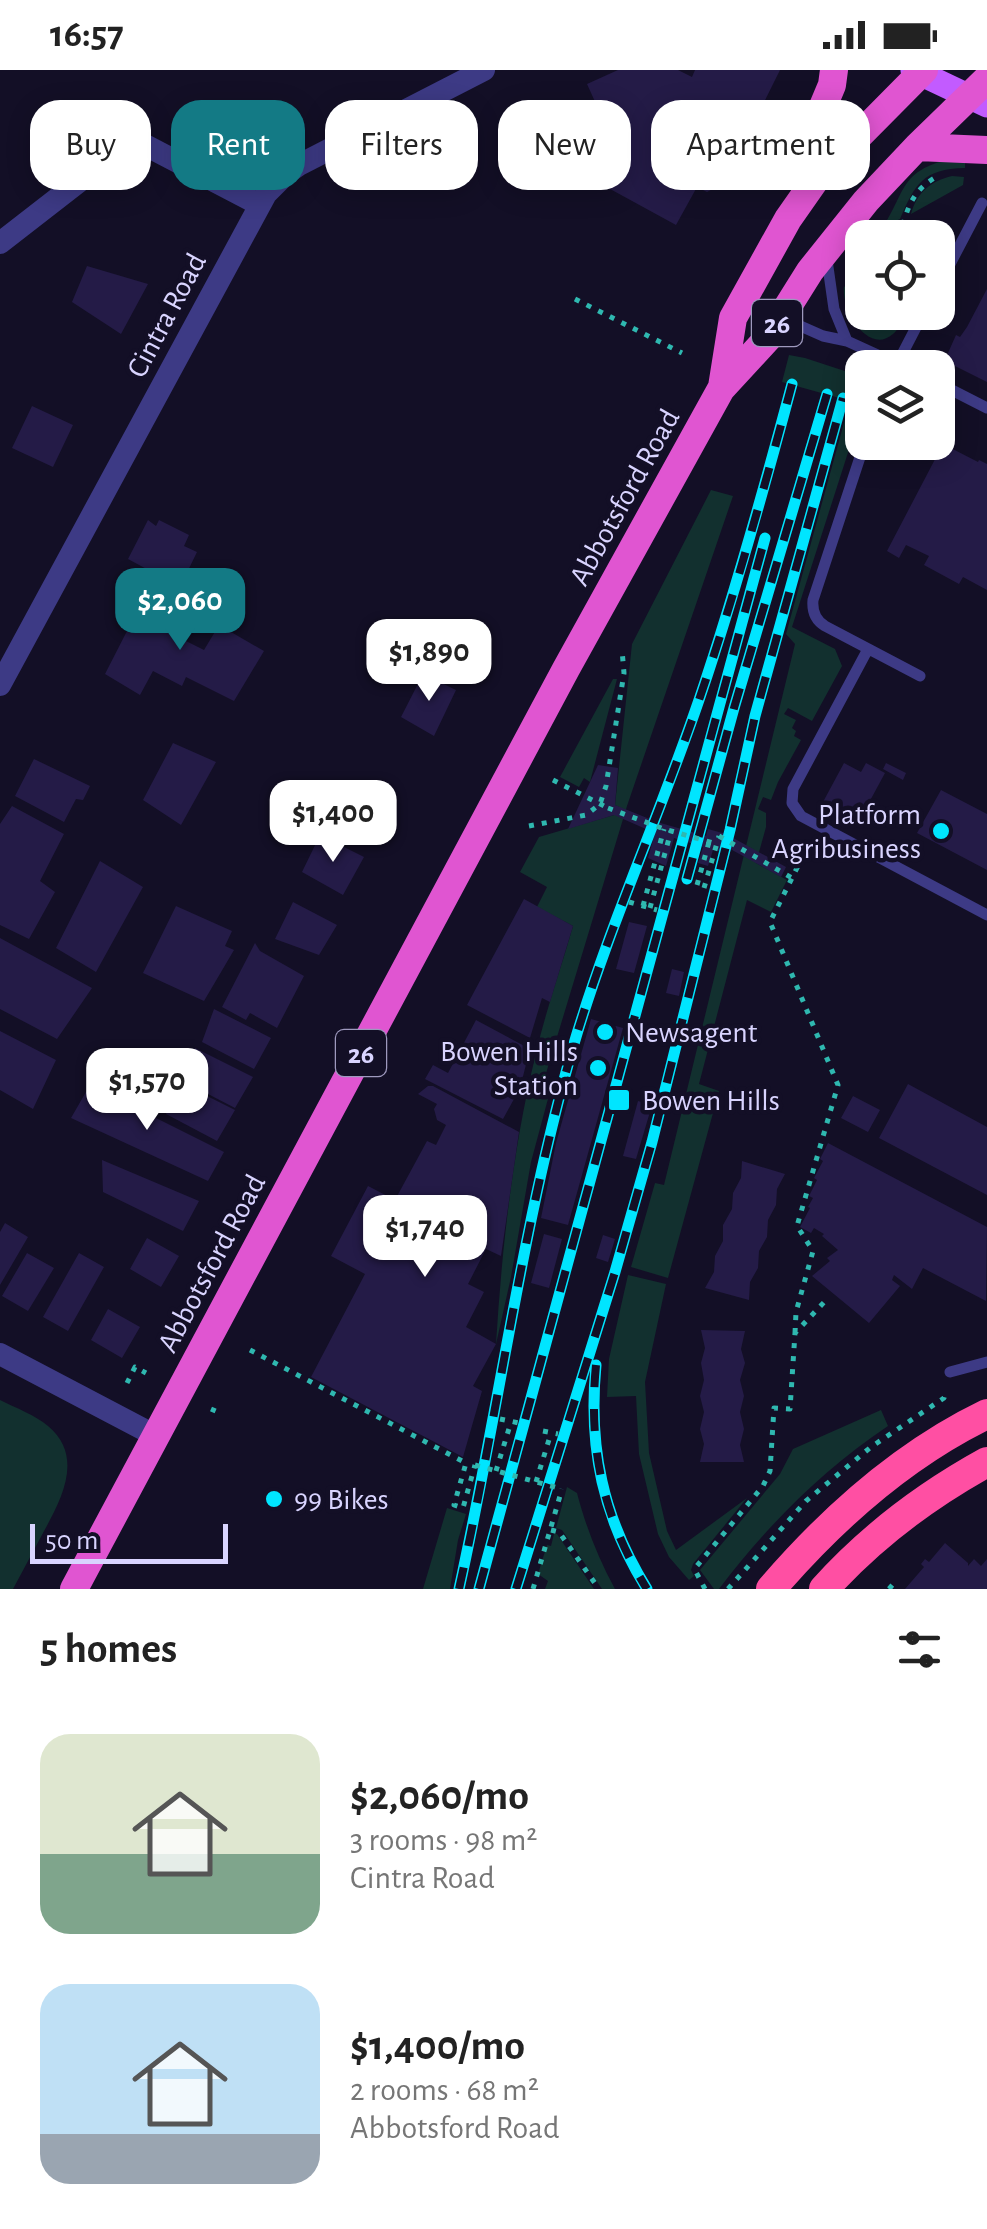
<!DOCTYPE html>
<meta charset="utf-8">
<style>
body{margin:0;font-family:"Alegreya Sans",sans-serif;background:#f6f6f6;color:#222;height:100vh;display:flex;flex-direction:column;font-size:38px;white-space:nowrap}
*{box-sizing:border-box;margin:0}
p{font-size:32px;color:#767676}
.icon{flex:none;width:55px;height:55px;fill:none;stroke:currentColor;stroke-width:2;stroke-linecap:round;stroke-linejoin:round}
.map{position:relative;height:1519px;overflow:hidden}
.side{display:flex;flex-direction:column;background:#fff;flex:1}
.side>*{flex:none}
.hud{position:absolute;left:30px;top:30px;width:928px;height:90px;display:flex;gap:20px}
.tools{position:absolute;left:845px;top:150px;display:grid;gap:20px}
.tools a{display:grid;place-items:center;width:110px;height:110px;border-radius:20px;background:#fff;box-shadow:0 5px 25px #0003;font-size:50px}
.scale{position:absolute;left:30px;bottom:25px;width:198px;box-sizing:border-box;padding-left:10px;border:5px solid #d9d4ff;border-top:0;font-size:28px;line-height:35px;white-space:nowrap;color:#d9d4ff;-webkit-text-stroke:8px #130f26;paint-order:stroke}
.price{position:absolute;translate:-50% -85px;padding:0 22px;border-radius:20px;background:#fff;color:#222;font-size:32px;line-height:65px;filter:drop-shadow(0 2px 5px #0008)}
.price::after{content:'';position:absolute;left:50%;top:60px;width:30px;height:22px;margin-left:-15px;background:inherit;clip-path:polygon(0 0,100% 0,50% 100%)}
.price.selected{background:#137a85;color:#fff}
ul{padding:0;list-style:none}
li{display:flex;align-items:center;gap:30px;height:250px;padding:0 40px}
li span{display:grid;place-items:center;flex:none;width:280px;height:200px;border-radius:30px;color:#555}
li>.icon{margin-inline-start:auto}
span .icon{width:120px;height:120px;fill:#fffc;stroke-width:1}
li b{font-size:42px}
h2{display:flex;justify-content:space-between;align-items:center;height:120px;padding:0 40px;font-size:42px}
.tag{padding:0 35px;border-radius:30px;background:#fff;box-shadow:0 5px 25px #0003;font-size:35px;line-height:90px}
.tag.selected{background:#137a85;color:#fff}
.status{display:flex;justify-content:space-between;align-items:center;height:70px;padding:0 50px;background:#fff;direction:ltr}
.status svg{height:28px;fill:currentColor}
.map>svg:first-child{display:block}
</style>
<div class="status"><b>16:57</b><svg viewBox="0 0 49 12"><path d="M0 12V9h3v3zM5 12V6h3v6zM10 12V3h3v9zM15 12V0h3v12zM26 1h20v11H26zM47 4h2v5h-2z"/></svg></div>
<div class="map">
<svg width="987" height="1519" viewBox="0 0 987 1519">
<rect width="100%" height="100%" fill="#130f26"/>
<path fill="#12302f" d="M950,89H965V98C923,99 915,114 900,149L883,157C906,121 900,101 950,89Z
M952,106L964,107L963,115L911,144C917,122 931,111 952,106Z
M862,203V242L906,243C903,249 899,259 893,264C868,286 841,239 844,217Z
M789,285L805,288L860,306L862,312V339L792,557L835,579L842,596L812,651L788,638L784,644L796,650L792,658L796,661L794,666L801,670L778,712L771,730L763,727L758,739L766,743V757L756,793L787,810L771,842L747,830L699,1014L719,1021L668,1208L631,1197L655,1113L664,1115L795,574L786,564L850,331L782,312Z
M711,420L733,426L627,736L547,1000L541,1024L549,1025L531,1092L511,1207L496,1274C502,1176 513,1078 536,983C546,940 561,898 573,856L537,837L547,817L520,802L539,767L614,745L619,737L615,735L632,574Z
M613,609H617L590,712L584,708L579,717L560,707Z
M628,1205L666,1214L645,1312L649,1383L667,1461L676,1480L747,1428L693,1494L691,1500L694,1506L689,1510L669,1487L658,1464L639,1384L636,1326L607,1327L609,1289Z
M0,1330C16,1338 35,1345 48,1356C85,1387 61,1430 43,1463C33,1482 23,1500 13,1519H0Z
M881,1340L888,1356C821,1401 768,1455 719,1519H714L700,1500L780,1404L793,1379Z
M567,1417L577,1423C586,1457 598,1488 615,1519H602L562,1460L556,1458Z
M447,1438L466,1444L458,1470L450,1519H423Z
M554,1464H557L594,1519H545L548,1511L538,1504L547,1475L551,1476Z"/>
<path fill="#241b47" d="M618,0H678L692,7L695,0H780L724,113L707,122L697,117L676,155L590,108L611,67L587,14Z
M87,196L148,214L121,264L72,232Z
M987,219V312L955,296L949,288L948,283L956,265L960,267L967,257Z
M32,336L73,355L53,397L12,378Z
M943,374L978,392L979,390L987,394V520L963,507L959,514L924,495L929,486L906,475L899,488L887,481Z
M148,450L156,456L159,450L189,465L184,476L197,482L180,517L128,489Z
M147,522L184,542L174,565L204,580L219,555L264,581L234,631L186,607L182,616L153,601L140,625L105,604Z
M423,604L456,620L434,666L401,647Z
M173,673L216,692L181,755L143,730Z
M34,689L90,716L83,730L76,729L64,752L15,726Z
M844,693L861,702L866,693L885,703L859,751L848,745L845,749L839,746L841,742L823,732Z
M886,693L906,703L903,710L883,699Z
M598,695L618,698L615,735L657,752L706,766L708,759L726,764L786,797L781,807L723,775L721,782L713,780L708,796L698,793L703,777L674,768L666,796L648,788L655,763L614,745L568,759Z
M941,720L987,744V800L917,763Z
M12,736L64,764L40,811L55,822L29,869L0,855V754Z
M320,765L364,787L343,825L302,802Z
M100,791L143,817L96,902L56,878Z
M524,829L573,856L550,932L542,928L530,968L467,935Z
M293,832L337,855L319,885L275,869Z
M176,836L232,861L225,876L234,880L204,931L143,903Z
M629,852L647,856L634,903L616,899Z
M0,868L92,918L57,969L0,939Z
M255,873L260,881L304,906L277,958L250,943L246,950L222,937Z
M672,899L684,902L679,926L666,923Z
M214,939L271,968L254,999L202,972Z
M591,949L623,958L568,1155L541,1148L556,1073Z
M476,950L530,979L520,1018L503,1049L425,1009L433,995L448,1003Z
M0,961L56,990L33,1039L0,1020Z
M195,978L253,1007L235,1038L183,1011Z
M177,1011L235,1040L217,1071L166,1044Z
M908,1014L987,1057V1125L879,1068Z
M90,1015L224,1082L208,1111L71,1048Z
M428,1016H433L519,1062L501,1186L486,1179L468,1214L484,1222L466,1257L496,1274L473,1316L482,1321L463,1387L311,1307L365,1204L331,1186L368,1116L395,1130L427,1071L436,1075L446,1055L437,1050L434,1039L437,1034L418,1024Z
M853,1026L880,1040L868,1062L841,1048Z
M638,1031L652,1035L636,1089L623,1086Z
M828,1073L987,1157L986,1231L923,1198L912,1219L894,1205L892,1210L900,1216L869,1253L812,1206L830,1191L827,1188L838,1180L822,1166L824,1164L814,1158L811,1163L800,1157L810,1138L808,1137L813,1128L809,1126L817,1110L814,1108L823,1091L820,1089Z
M102,1090L199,1131L183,1161L103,1122Z
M742,1091L785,1104L777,1119L776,1135L768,1150L767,1167L759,1181L758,1198L750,1212L749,1230L705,1218L714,1202L715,1186L723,1171V1155L732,1139L733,1123L741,1108Z
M5,1153L28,1167L0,1215V1162Z
M544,1164L562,1169L549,1218L531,1213Z
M603,1165L615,1169L608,1192L596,1188Z
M147,1168L179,1186L161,1217L130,1199Z
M27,1183L54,1198L28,1241L2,1226Z
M79,1183L104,1197L68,1261L43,1247Z
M108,1239L140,1257L122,1288L91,1270Z
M701,1260L745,1261L741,1279L745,1293L740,1310L744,1326L740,1342L744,1359L740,1375L744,1392H700L704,1374L700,1359L704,1342L700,1326L704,1310L701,1293L705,1278Z
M945,1473L968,1493V1496L974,1489L981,1496L987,1489V1519H905L924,1497L921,1494L925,1489L929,1492Z"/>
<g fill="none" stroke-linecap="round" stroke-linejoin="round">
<path stroke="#2fb8b0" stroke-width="5" stroke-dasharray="5 8" stroke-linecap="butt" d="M903,155C909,131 918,116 940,105
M575,229L682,283
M553,710L608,738
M529,756L586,745L600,734L606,716L624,603L622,580
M697,815L709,772
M704,818L719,766
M629,832L657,840
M643,836L664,759
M650,838L671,761
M795,1263L796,1242L813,1181L797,1156L838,1015L770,852L809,774
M250,1280L466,1393L454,1435L463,1438L475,1395
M127,1313L135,1297L146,1303
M211,1339L218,1342
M500,1349L519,1353
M543,1361L558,1364
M496,1401L511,1352
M536,1412L551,1363
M551,1460L559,1462L599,1519
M533,1519L562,1419
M705,1519L696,1502V1497L763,1416L770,1401L774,1338L790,1339L795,1263L829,1227
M728,1519L806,1431L871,1377L944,1328L946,1320
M889,1519L895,1512"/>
<path stroke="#3d3a85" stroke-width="11" d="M827,190L834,239L847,271
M938,217L982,133
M780,247L823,266L847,271L906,298
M896,296L924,242
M938,313L987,338
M865,372L813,530C812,541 815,550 825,556L920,606
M868,579L793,719L792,733L801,746L987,845
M950,1302L987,1292"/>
<path stroke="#3d3a85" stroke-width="22" d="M0,173L121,79L130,75H145L260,135
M0,615L266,124L286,104L299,95L484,0
M0,1284L156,1366"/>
<path stroke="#c25bff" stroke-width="25" d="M913,0L987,35"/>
<path stroke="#e055d1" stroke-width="28" d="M917,77L987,80
M816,109L819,46L832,15L834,0
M722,317L733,248L788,149L816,109L924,0
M74,1519L566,599L721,319L768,268L810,201L866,131L917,77L987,9"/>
<path stroke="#ff4fa3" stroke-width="30" d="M771,1519C832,1448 902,1385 987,1344
M824,1519C870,1468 927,1425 987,1392"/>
<g stroke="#00e5ff" stroke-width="11">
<path id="rail" d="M687,809L734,638L827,324
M596,1295C588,1378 603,1448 647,1519
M459,1519C499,1339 522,1155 573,977C608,858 660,745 700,627C735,524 764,419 792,314
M479,1519L765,468
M516,1519L615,1202L652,1072L730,760L755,646L843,328"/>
</g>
<use href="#rail" stroke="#130f26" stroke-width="8" stroke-dasharray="22" stroke-linecap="butt"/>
<path stroke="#2fb8b0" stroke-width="5" stroke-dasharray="5 8" stroke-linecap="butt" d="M608,738L664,759L717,774
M719,766L792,808
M475,1395L562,1419"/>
</g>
<g fill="#00e5ff" stroke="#130f26" stroke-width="4">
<circle cx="941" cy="761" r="10"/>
<circle cx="605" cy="962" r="10"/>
<circle cx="598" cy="998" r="10"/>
<rect x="607" y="1018" width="24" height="24" rx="5"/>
<circle cx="274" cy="1429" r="10"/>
</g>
<g text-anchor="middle" stroke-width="9" stroke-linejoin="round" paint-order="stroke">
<g fill="#130f26" stroke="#9e99be" stroke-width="2.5">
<rect x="752" y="230" width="50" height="46" rx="8"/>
<rect x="336" y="960" width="50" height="46" rx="8"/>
</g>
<g font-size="28" font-weight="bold" fill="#d9d4ff">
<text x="777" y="263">26</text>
<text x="361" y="993">26</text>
</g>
<g font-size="30" fill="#d9d4ff" stroke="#130f26">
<text transform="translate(166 245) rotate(-62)" y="10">Cintra Road</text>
<text transform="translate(624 427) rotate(-61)" y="10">Abbotsford Road</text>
<text transform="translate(211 1193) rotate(-62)" y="10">Abbotsford Road</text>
</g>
<g font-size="30" fill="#d9d4ff" stroke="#130f26" text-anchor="start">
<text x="921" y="754" text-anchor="end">Platform<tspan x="921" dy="34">Agribusiness</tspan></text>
<text x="625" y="972">Newsagent</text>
<text x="578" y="991" text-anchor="end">Bowen Hills<tspan x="578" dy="34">Station</tspan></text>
<text x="642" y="1040">Bowen Hills</text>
<text x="294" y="1439">99 Bikes</text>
</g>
</g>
</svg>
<div class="tools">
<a><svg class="icon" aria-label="locate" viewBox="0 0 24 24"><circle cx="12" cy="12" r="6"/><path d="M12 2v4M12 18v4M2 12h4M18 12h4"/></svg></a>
<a><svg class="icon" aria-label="layers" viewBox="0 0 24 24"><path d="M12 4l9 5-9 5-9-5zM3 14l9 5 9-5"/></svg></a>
</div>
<div class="scale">50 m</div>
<b class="price selected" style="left:180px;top:583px">$2,060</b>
<b class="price" style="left:429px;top:634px">$1,890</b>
<b class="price" style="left:333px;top:795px">$1,400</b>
<b class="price" style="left:147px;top:1063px">$1,570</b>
<b class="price" style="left:425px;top:1210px">$1,740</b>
<div class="hud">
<a class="tag">Buy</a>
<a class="tag selected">Rent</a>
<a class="tag">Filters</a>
<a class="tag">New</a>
<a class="tag">Apartment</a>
</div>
</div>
<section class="side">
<h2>5 homes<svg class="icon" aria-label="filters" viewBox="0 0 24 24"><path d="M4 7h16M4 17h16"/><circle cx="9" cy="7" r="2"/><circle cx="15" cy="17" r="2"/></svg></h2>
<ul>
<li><span style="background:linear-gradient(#dfe7d0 60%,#7fa58c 0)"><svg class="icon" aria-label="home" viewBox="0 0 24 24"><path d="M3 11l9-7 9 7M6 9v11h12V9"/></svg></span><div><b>$2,060/mo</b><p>3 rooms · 98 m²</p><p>Cintra Road</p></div></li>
<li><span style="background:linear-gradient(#bfe0f5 75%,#9aa5b1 0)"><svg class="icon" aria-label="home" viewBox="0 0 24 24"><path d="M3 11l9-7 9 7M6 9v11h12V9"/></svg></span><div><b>$1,400/mo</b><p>2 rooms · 68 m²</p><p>Abbotsford Road</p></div></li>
</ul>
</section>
